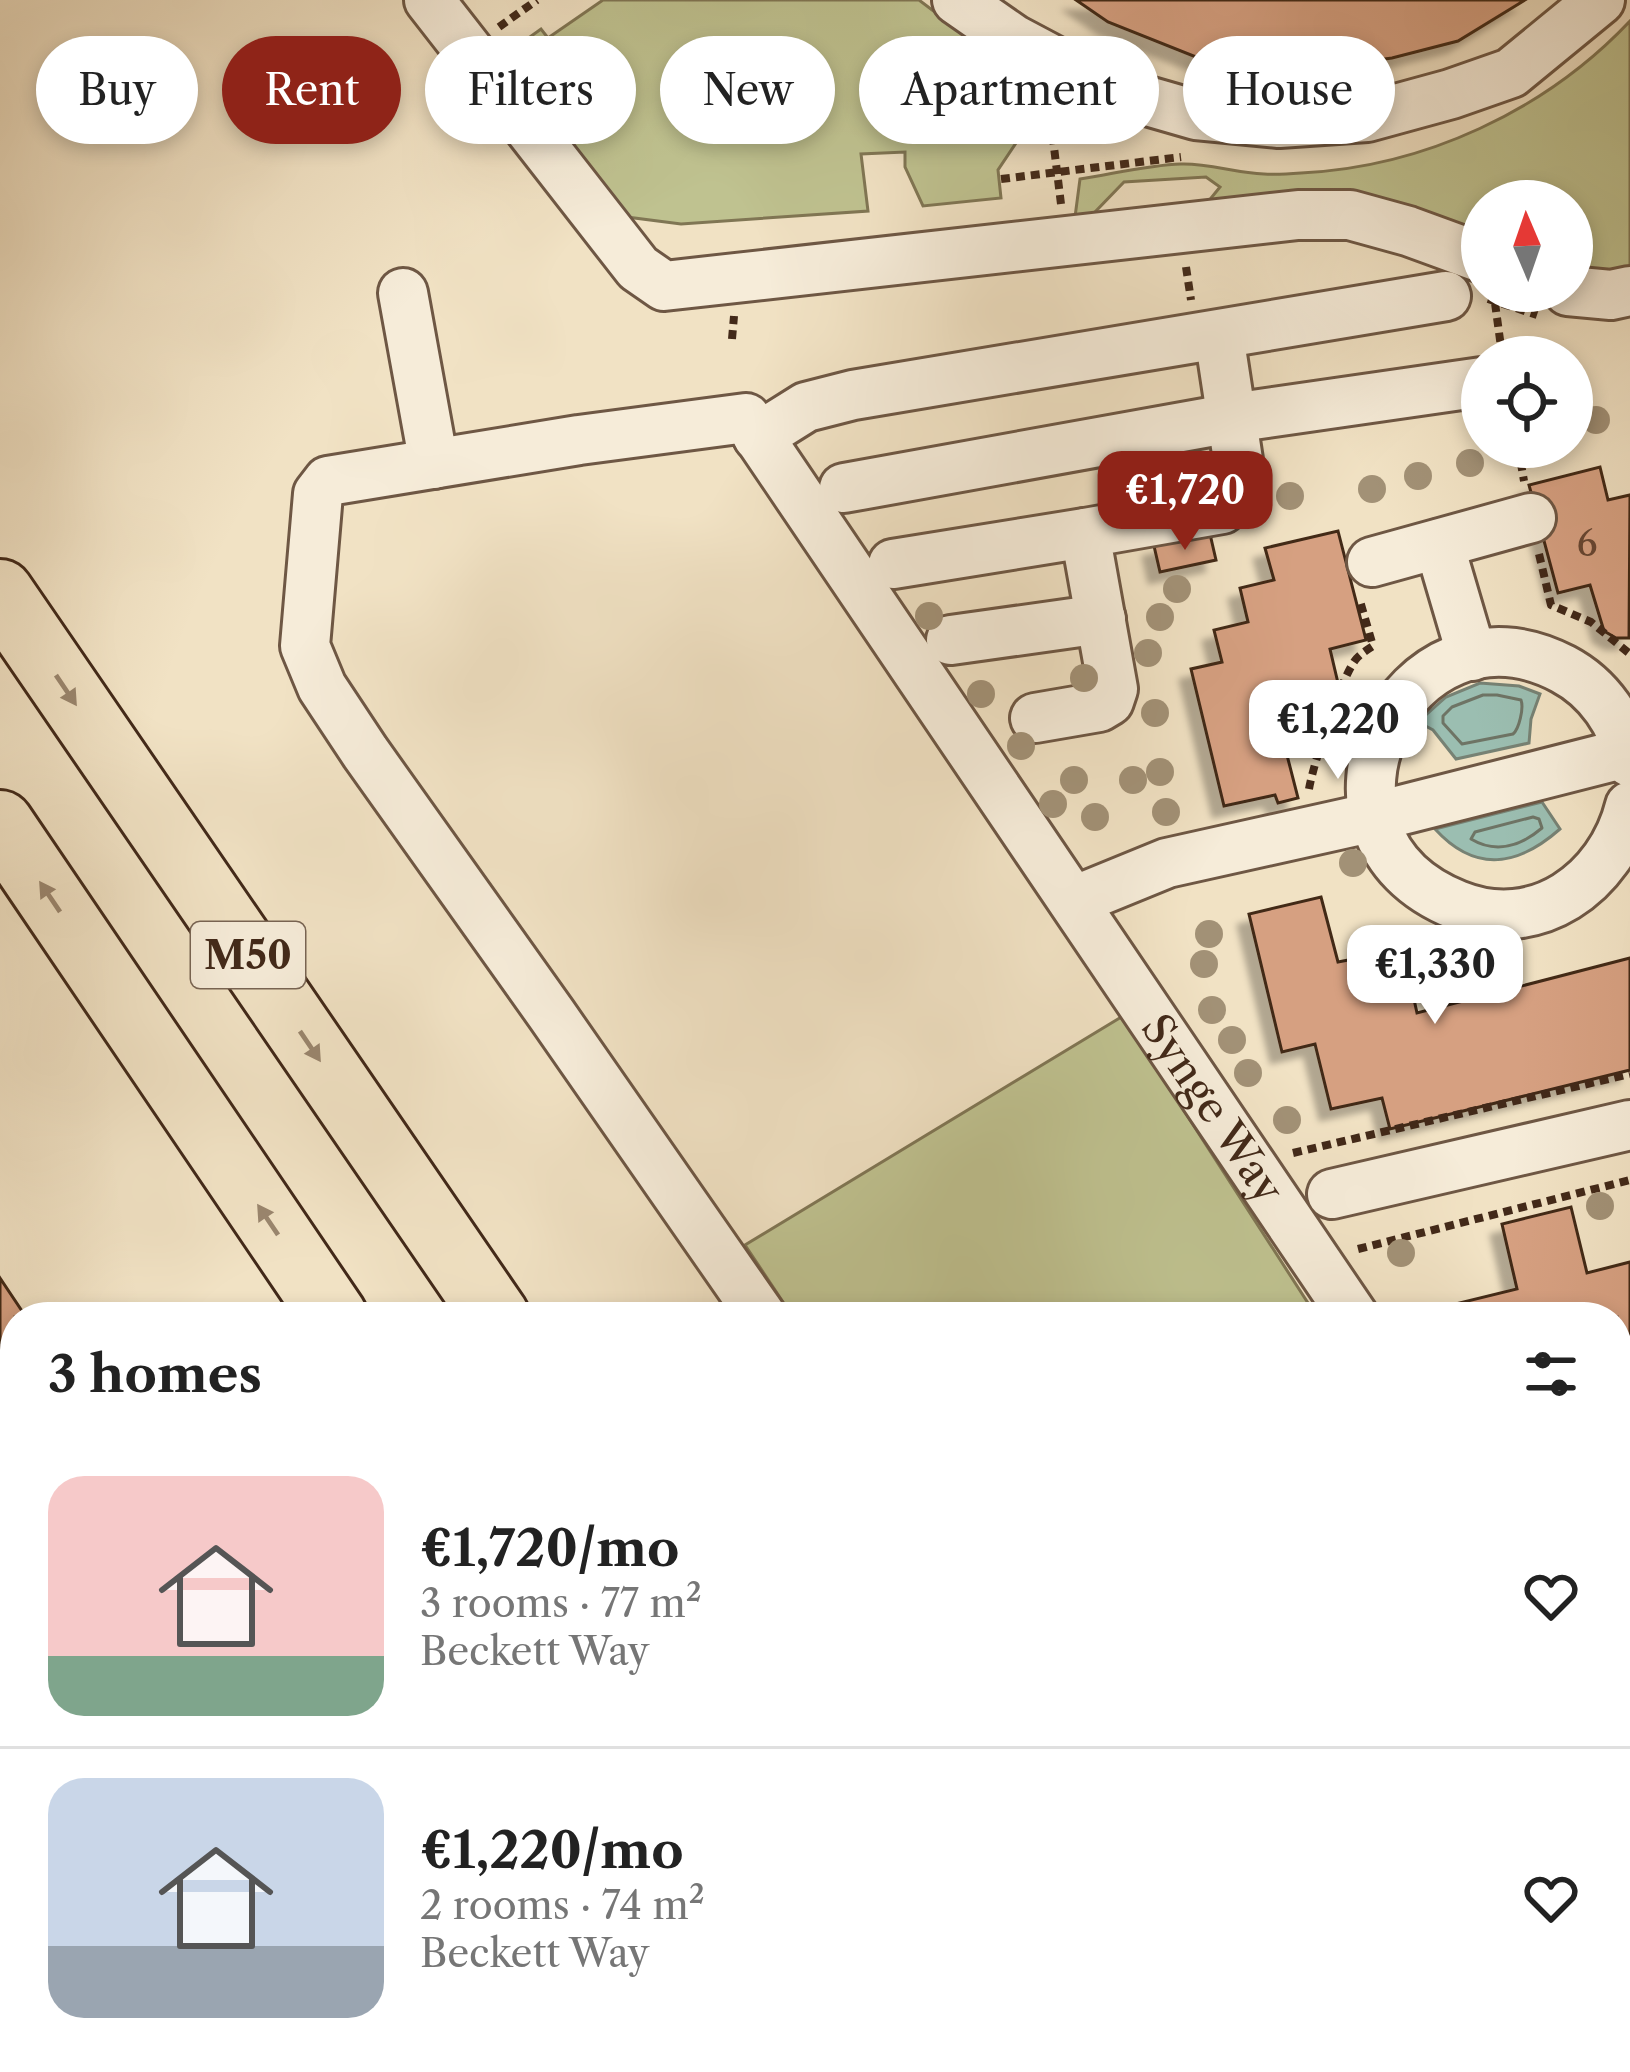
<!DOCTYPE html>
<meta charset="utf-8">
<style>
body{margin:0;font-family:"Libre Caslon Text",serif;background:#f2f2f2;color:#222;height:100vh;display:flex;flex-direction:column;font-size:45px;white-space:nowrap}
*{box-sizing:border-box;margin:0}
p{font-size:39px;color:#767676}
.icon{flex:none;width:66px;height:66px;fill:none;stroke:currentColor;stroke-width:2;stroke-linecap:round;stroke-linejoin:round}
.map{position:relative;flex:1;overflow:hidden}
.side{position:absolute;left:0px;top:1302px;width:1632px;height:771px;display:flex;flex-direction:column;background:#fff;border-radius:48px 48px 0 0;box-shadow:0 6px 18px #0003}
.side>*{flex:none}
.banner{position:absolute;left:36px;top:36px;width:1560px;height:108px;display:flex;gap:24px}
.needle{width:78px;rotate:358deg}
.buttons{position:absolute;left:1461px;top:180px;display:grid;gap:24px}
.buttons a{display:grid;place-items:center;width:132px;height:132px;border-radius:50%;background:#fff;box-shadow:0 6px 18px #0003;font-size:60px}
.price{position:absolute;translate:-50% -102px;padding:0 27px;border-radius:24px;background:#fff;color:#222;font-size:39px;line-height:78px;filter:drop-shadow(0 3px 6px #0008)}
.price::after{content:'';position:absolute;left:50%;top:72px;width:36px;height:27px;margin-left:-18px;background:inherit;clip-path:polygon(0 0,100% 0,50% 100%)}
.price.current{background:#8f2418;color:#fff}
ul{padding:0;list-style:none}
li{display:flex;align-items:center;gap:36px;height:300px;padding:0 48px}
li+li{border-top:3px solid #e0e0e0}
li span{display:grid;place-items:center;flex:none;width:336px;height:240px;border-radius:36px;color:#555}
li>.icon{margin-inline-start:auto}
span .icon{width:144px;height:144px;fill:#fffc;stroke-width:1}
li b{font-size:51px}
h2{display:flex;justify-content:space-between;align-items:center;height:144px;padding:0 48px;font-size:51px}
.pill{padding:0 42px;border-radius:54px;background:#fff;box-shadow:0 6px 18px #0003;font-size:42px;line-height:108px}
.pill.current{background:#8f2418;color:#fff}
.map>svg:first-child{display:block}
</style>
<div class="map">
<svg width="1630" height="2072" viewBox="0 0 1630 2072">
<defs>
<filter id="shadow"><feDropShadow dx="-11" dy="11" stdDeviation="3" flood-color="#0004"/></filter>
</defs>
<rect width="100%" height="100%" fill="#f1e2c4"/>
<filter id="stains"><feTurbulence type="fractalNoise" baseFrequency=".00167" numOctaves="4"/><feColorMatrix values="0 0 0 0 .2 0 0 0 0 .09 0 0 0 0 .02 0 0 0 .5 -.17"/></filter>
<radialGradient id="worn" r=".72"><stop offset=".6" stop-color="#630" stop-opacity="0"/><stop offset="1" stop-color="#630" stop-opacity=".3"/></radialGradient>
<path fill="#bfc290" stroke="#807654" stroke-width="3" d="M603,0H919L1026,81L1050,92L998,170L1001,198L923,206L905,167V152L861,154L868,211L681,224L627,217L502,57L541,29L548,38Z
M1630,21V272L1572,270V201H1482V239L1207,203L1220,187L1206,177L1124,182L1092,215L1075,217L1080,179C1113,174 1148,165 1181,164C1208,163 1236,173 1264,174C1276,175 1289,174 1301,173C1424,167 1545,111 1630,21Z
M1123,1016L1317,1317H793L745,1245Z"/>
<path fill="#9bbeb1" stroke="#778274" stroke-width="3" d="M1480,683L1519,686L1540,694L1531,719L1529,743L1456,759L1433,730L1418,722L1446,697Z
M1542,802L1560,829C1518,866 1476,874 1435,829Z"/>
<g fill="none" stroke-linecap="round" stroke-linejoin="round">
<path stroke="#6e7465" stroke-width="3" d="M1483,695H1497L1521,700C1524,708 1519,729 1513,734L1462,744L1443,723V716L1452,707Z
M1533,817L1539,819L1542,828C1521,846 1496,854 1471,839L1475,832Z"/>
</g>
<path fill="#d6a081" stroke="#422919" stroke-width="3" filter="url(#shadow)" d="M1076,0H1525L1458,41L1392,58L1311,69L1206,61L1108,22Z
M1600,467L1608,500L1630,495L1629,638H1616L1604,631L1590,585L1558,593L1529,485Z
M1338,531L1366,640L1330,649L1338,683L1337,697L1332,705L1323,711L1279,724L1298,798L1278,803L1275,795L1224,806L1191,669L1222,662L1214,630L1248,622L1240,588L1274,580L1265,548Z
M1210,534L1216,560L1160,572L1154,546Z
M1321,897L1338,962L1369,956L1377,989L1410,981L1417,1013L1630,958V1070L1390,1129L1382,1098L1331,1109L1315,1044L1282,1052L1249,914Z
M1571,1207L1587,1273L1630,1262V1334L1617,1337V1317H1454L1451,1305L1517,1289L1502,1224Z
M0,1278L26,1317H15V1720L0,1731Z
M1630,1436V1665L1617,1668V1440Z"/>
<g fill="none" stroke-linecap="round" stroke-linejoin="round">
<g stroke="#6e5744" stroke-width="54">
<g id="minor">
<path d="M429,0L638,268L664,286L1298,215H1350L1408,231L1482,258"/>
<path d="M957,0L1013,39L1079,74L1130,96L1196,115L1279,123L1367,117L1451,94L1511,73L1600,0"/>
<path d="M1568,291L1611,295L1630,291"/>
<path d="M403,293L434,464"/>
<path d="M758,437L806,407L853,395L1446,296"/>
<path d="M844,488L1232,418L1482,382"/>
<path d="M1439,544L1472,656"/>
<path d="M1372,562L1531,518"/>
<path d="M893,564L1085,533"/>
<path d="M951,640L1101,619"/>
<path d="M1035,718L1099,707L1109,701L1113,689L1085,533L1222,509L1238,492V460L1219,335"/>
<path d="M1630,762C1623,723 1599,688 1563,669C1404,585 1281,835 1457,905C1536,937 1611,883 1630,806"/>
<path d="M1074,901L1167,863L1374,817L1630,752"/>
<path d="M1332,1194L1630,1125"/>
<path id="s1" d="M762,1317L552,1015L365,752L322,687L305,646L318,494L328,481L579,440L746,418L1354,1317"/>
<path d="M1617,1398L1630,1394"/>
</g>
</g>
<g stroke="#422919" stroke-width="72">
<path id="highway" d="M0,593L496,1317
M0,824L334,1317
M835,2058L845,2072
M1003,2058L1013,2072"/>
</g>
<path stroke="#422919" stroke-width="8" stroke-dasharray="9 6" stroke-linecap="butt" d="M499,27L537,0
M1060,108L1051,123L1061,204
M1001,179L1181,157
M1186,267L1191,300
M1488,299L1537,315
M1495,303L1501,347
M732,339L734,316
M1518,447L1524,481
M1539,554L1551,605L1591,622L1630,654
M1309,789C1313,765 1342,674 1357,658C1362,653 1367,650 1373,646L1360,601
M1293,1153L1630,1074
M1358,1249L1630,1180"/>
<use href="#minor" stroke="#f6ecd9" stroke-width="48"/>
<use href="#highway" stroke="#f1e2c4" stroke-width="66"/>
</g>
<g fill="#a29176">
<circle cx="1596" cy="420" r="14"/>
<circle cx="1470" cy="463" r="14"/>
<circle cx="1418" cy="476" r="14"/>
<circle cx="1372" cy="489" r="14"/>
<circle cx="1290" cy="496" r="14"/>
<circle cx="1177" cy="589" r="14"/>
<circle cx="929" cy="616" r="14"/>
<circle cx="1160" cy="617" r="14"/>
<circle cx="1148" cy="653" r="14"/>
<circle cx="1084" cy="678" r="14"/>
<circle cx="981" cy="694" r="14"/>
<circle cx="1155" cy="713" r="14"/>
<circle cx="1021" cy="746" r="14"/>
<circle cx="1160" cy="772" r="14"/>
<circle cx="1074" cy="780" r="14"/>
<circle cx="1133" cy="780" r="14"/>
<circle cx="1053" cy="804" r="14"/>
<circle cx="1166" cy="812" r="14"/>
<circle cx="1095" cy="817" r="14"/>
<circle cx="1353" cy="863" r="14"/>
<circle cx="1209" cy="934" r="14"/>
<circle cx="1204" cy="964" r="14"/>
<circle cx="1212" cy="1010" r="14"/>
<circle cx="1232" cy="1040" r="14"/>
<circle cx="1248" cy="1073" r="14"/>
<circle cx="1287" cy="1120" r="14"/>
<circle cx="1600" cy="1206" r="14"/>
<circle cx="1401" cy="1253" r="14"/>
</g>
<defs><path id="oneway-solid" d="M-6-.8H1V-3.2L6.5 0L1 3.2V.8H-6Z" transform="scale(3)"/></defs>
<g fill="#9a866e">
<use href="#oneway-solid" transform="translate(66 690) rotate(56)"/>
<use href="#oneway-solid" transform="translate(50 897) rotate(-124)"/>
<use href="#oneway-solid" transform="translate(310 1046) rotate(56)"/>
<use href="#oneway-solid" transform="translate(268 1220) rotate(-124)"/>
</g>
<g text-anchor="middle" stroke-width="12" stroke-linejoin="round" paint-order="stroke">
<g font-size="36" fill="#674733">
<text x="1587" y="556">6</text>
</g>
<rect fill="#f6ecd9" stroke="#786453" stroke-width="3" x="191" y="922" width="114" height="66" rx="9"/>
<g font-size="39" font-weight="bold" fill="#422919">
<text x="248" y="969">M50</text>
</g>
<g font-size="42" fill="#422919" stroke="#f6ecd9">
<text dy="15" stroke="none"><textPath href="#s1" startOffset="2238">Synge Way</textPath></text>
</g>
</g>
<rect width="100%" height="100%" filter="url(#stains)"/>
<rect width="100%" height="100%" fill="url(#worn)"/>
</svg>
<div class="buttons">
<a><svg class="needle" viewBox="-14 -14 28 28"><path d="M0-13l5 13h-10z" fill="#e53935"/><path d="M0 13l5-13h-10z" fill="#767676"/></svg></a>
<a><svg class="icon" aria-label="locate" viewBox="0 0 24 24"><circle cx="12" cy="12" r="6"/><path d="M12 2v4M12 18v4M2 12h4M18 12h4"/></svg></a>
</div>
<b class="price current" style="left:1185px;top:553px">€1,720</b>
<b class="price" style="left:1338px;top:782px">€1,220</b>
<b class="price" style="left:1435px;top:1027px">€1,330</b>
<div class="banner">
<a class="pill">Buy</a>
<a class="pill current">Rent</a>
<a class="pill">Filters</a>
<a class="pill">New</a>
<a class="pill">Apartment</a>
<a class="pill">House</a>
</div>
<section class="side">
<h2>3 homes<svg class="icon" aria-label="filters" viewBox="0 0 24 24"><path d="M4 7h16M4 17h16"/><circle cx="9" cy="7" r="2"/><circle cx="15" cy="17" r="2"/></svg></h2>
<ul>
<li><span style="background:linear-gradient(#f6c9c9 75%,#7fa58c 0)"><svg class="icon" aria-label="home" viewBox="0 0 24 24"><path d="M3 11l9-7 9 7M6 9v11h12V9"/></svg></span><div><b>€1,720/mo</b><p>3 rooms · 77 m²</p><p>Beckett Way</p></div><svg class="icon" aria-label="heart" viewBox="0 0 24 24"><path d="M12 20l-8-8c-3-5 5-10 8-4 3-6 11-1 8 4z"/></svg></li>
<li><span style="background:linear-gradient(#c9d6e8 70%,#9aa5b1 0)"><svg class="icon" aria-label="home" viewBox="0 0 24 24"><path d="M3 11l9-7 9 7M6 9v11h12V9"/></svg></span><div><b>€1,220/mo</b><p>2 rooms · 74 m²</p><p>Beckett Way</p></div><svg class="icon" aria-label="heart" viewBox="0 0 24 24"><path d="M12 20l-8-8c-3-5 5-10 8-4 3-6 11-1 8 4z"/></svg></li>
</ul>
</section>
</div>
